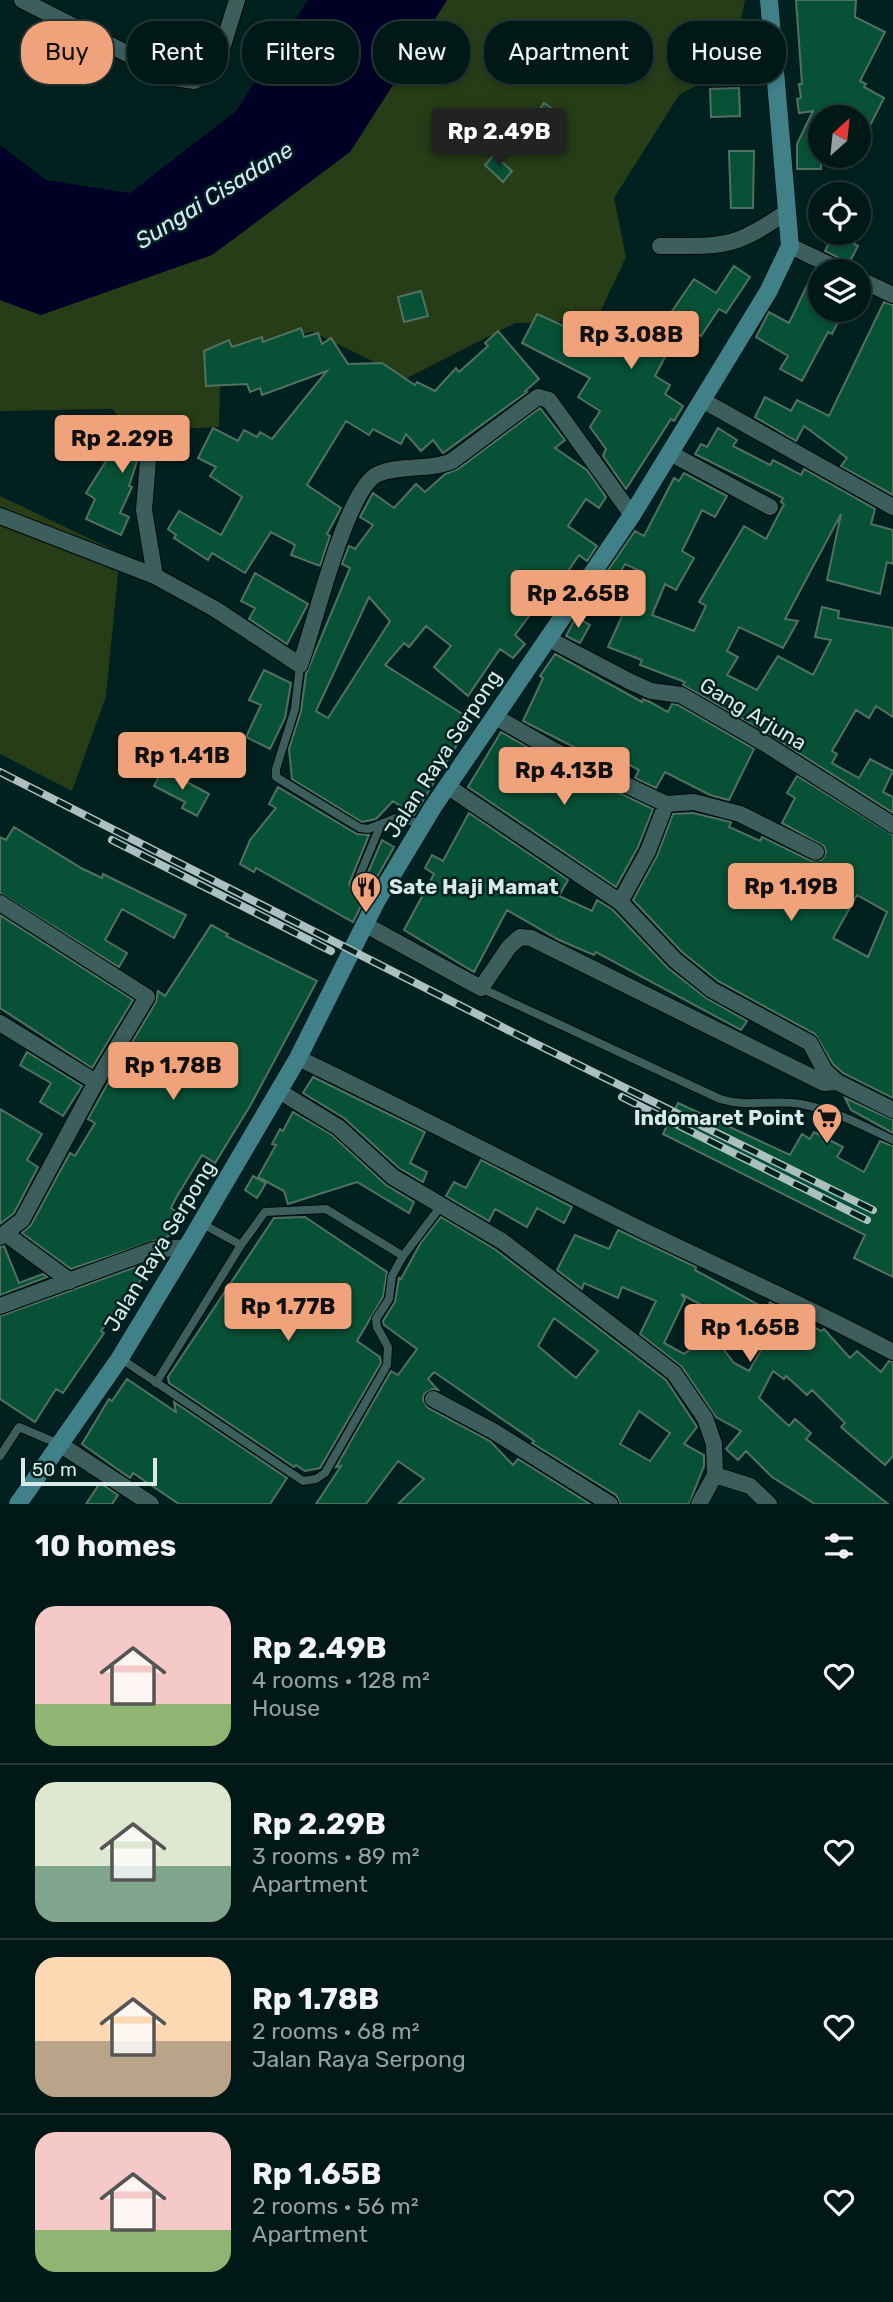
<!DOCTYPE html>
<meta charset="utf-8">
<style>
body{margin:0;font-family:Rubik,sans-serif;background:#0e2624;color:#f1f3f6;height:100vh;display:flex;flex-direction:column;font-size:26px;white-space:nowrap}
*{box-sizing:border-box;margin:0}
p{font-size:23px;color:#95a0a1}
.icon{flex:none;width:38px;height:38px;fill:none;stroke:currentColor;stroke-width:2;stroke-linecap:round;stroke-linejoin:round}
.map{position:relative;height:1504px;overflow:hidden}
.side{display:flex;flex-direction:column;background:#001917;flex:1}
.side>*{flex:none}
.hud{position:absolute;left:21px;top:21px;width:852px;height:63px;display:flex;gap:14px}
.needle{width:46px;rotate:27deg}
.tools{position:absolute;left:808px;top:105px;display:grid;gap:14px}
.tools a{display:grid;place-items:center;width:63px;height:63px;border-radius:50%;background:#001917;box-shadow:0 4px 10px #0003,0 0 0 2px #223836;font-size:35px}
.scale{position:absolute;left:21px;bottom:18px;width:136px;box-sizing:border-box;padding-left:7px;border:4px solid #d7eae8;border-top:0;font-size:19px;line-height:24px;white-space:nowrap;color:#d7eae8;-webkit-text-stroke:5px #00211f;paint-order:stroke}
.price{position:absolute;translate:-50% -60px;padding:0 16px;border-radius:7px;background:#f0a27a;color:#111;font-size:23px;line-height:46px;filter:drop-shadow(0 2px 4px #0008)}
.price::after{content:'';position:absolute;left:50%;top:42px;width:21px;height:16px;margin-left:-10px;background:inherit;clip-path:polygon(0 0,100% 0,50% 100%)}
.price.active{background:#222;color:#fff}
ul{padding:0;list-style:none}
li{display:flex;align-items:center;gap:21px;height:175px;padding:0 35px}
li+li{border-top:2px solid #223836}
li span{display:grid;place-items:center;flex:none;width:196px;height:140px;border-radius:21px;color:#555}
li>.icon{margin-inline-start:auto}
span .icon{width:84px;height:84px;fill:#fffc;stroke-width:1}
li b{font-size:30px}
h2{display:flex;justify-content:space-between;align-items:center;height:84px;padding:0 35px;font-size:30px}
.chip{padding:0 24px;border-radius:28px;background:#001917;box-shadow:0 4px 10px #0003,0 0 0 2px #223836;font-size:24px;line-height:63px}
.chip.active{background:#f0a27a;color:#111}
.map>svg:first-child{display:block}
</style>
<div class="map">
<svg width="893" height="1504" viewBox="0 0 893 1504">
<rect width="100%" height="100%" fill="#00211f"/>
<path fill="#273d17" d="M447,0H745L731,67L679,95L614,198L626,257L596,321L515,323L407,378L313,332L221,348L219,427L132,431L112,409L0,411V300L41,315L350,152Z
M0,496L120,553L106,696L72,791L0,754Z"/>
<path fill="#000027" d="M308,0H447L350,152L212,255L41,315L0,300V145L46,180L130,193L236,111Z"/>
<path fill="#075237" stroke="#537061" stroke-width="2" fill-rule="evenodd" d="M796,0H856L855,17L885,32L860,81L866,84L864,87L884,98L859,147V117H821V169H797V144L813,111L799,113L797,99L801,98L799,84H802Z
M621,47L633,57L623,69L611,59Z
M739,88L740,116L711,117L710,89Z
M544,103L562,115L547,137L529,126Z
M729,151H754L753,208H731Z
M494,155L512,171L503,182L485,165Z
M834,233L858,246L849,263L825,251Z
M734,266L750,277L726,313L719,309L701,336L683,323L655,376L670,385L665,394L683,406L674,421L671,419L626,489L603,456L606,449L590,427L600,411L578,397L590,378L522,343L537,314L575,331L580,322L612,338L624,316L657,333L694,279L716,293Z
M815,269L821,272V310H844L832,334L828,332L802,381L780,369L788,356L756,337L769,312L789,323Z
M421,291L428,316L404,322L398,297Z
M884,302L893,305V495L841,466L847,458L804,426L796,441L755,417L765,397L791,411L797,400L829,416Z
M301,328L304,337L318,333L322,344L331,338L348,364L382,363L415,385L417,382L435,391L456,368L459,372L488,346L485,343L498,331L539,379L525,391L527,392L443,453L433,440L421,451L406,434L401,444L373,429L369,435L346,421L307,485L341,508L327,534L330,536L320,566L291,555L295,545L271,532L245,573L212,553L208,560L174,538L176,535L168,529L179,511L221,535L242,497L210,476L216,467L198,458L213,428L238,441L244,430L257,437L260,432L272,439L327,371L262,395L260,388L250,392L247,384L206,386L204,351L229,340L232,347L262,337L263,342Z
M540,408L565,440L555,448L587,470L606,497L599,508L586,499L568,526L597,546L587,561L579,555L543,608L538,604L515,635L525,644L513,658L500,649L468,696L434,667L451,646L426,626L409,647L404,643L385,665L472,720L414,815L393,801L376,819L362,822L292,779L289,749L301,711L306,674L350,568L342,564L349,546L355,549L373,525L360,517L373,493L394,508L416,484L425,492L445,474L458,469ZM369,597L390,621L328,718L316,711Z
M145,426L178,438L169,460L150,450H142L139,455L129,486L132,487L120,513L129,517L121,535L86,519L95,499L86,493L106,461L97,455L107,438L122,444Z
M718,428L737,440L733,446L770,465L773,460L801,475L804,469L875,509L871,524L893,530V564L887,562L880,594L827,580L841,514L785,619L798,621L783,648L739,627L727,651L738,657L727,675L757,690L778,656L813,675L831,640L815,637L822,607L839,611L838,618L893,628V717L876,706L869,718L856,710L832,751L837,754L832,763L859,778L870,759L893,771L883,792L893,797V813L769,734L683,685L685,682L640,665L642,660L608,647L642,572L625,564L611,588L600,582L635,531L644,536L674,478L679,481L684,473L727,496L715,517L702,510L682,551L694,558L676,590L665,584L652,615L694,631L706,606L699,602L744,526L766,539L784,504L781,502L783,498L695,454L701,444L707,447Z
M255,573L308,604L287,644L249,619L255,608L241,601Z
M576,617L590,625L580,643L566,636Z
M555,654L642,702L643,699L650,702L668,712L672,704L678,705L754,749L729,800L710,795L665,772L656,788L635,778L639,770L613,756L609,765L523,721L543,678L540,676Z
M264,670L291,683L285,718L270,749L246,737L261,705L249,700Z
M501,732L548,759L653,809L638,847L616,887L468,787Z
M163,769L209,794L197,816L182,808L185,802L154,786Z
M797,776L893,835V1098L843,1073L833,1064L815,1034L718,981L682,952L633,900L657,856L673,814L693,813L731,822L729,827L760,841L762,837L811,861L822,860L826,852L824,846L782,823L795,798L787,793ZM857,895L887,912L868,957L833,938Z
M278,787L357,834L369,835L349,884L354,893L364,900L353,922L256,868L254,872L240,864L250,840L276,808L269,804Z
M469,813L568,880L559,896L592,911L597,900L613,910L668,968L706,998L747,1021L741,1030L596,952L594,955L559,940L507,910L474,972L404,930L434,874L425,868L432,855L443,861Z
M14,827L83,869L102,878L103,874L186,915L174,938L122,909L105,940L127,953L119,967L0,893V837L6,840Z
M382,840L394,847L371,888L363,884Z
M0,915L133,1000L92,1068L0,1008Z
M211,925L228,934L226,936L317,981L250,1106L215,1163L202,1155L176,1198L171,1208L181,1215L169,1236L71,1269L22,1233L31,1225L70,1153L75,1156L95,1123L88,1119L114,1072L132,1082L149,1054L131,1044L156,1002L158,991L165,996Z
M27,1052L82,1086L63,1116L40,1102L51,1083L20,1065Z
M313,1077L425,1132L410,1163L427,1172L423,1182L399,1168L344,1118L303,1093Z
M845,1098L893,1120V1133L851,1110Z
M678,1103L790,1155L802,1134L810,1139L814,1132L843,1147L837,1157L864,1172L880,1141L893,1146V1277L854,1258L865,1235L663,1134Z
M0,1109L42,1134L27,1160L38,1167L14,1213L0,1224Z
M293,1112L332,1135L386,1185L414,1202L409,1213L357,1182L288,1204L284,1191L258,1177L276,1145L272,1144L280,1129L283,1131Z
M481,1160L572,1207L564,1223L537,1208L527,1227L495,1209L489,1221L446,1196L454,1182L466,1188Z
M253,1176L266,1183L257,1198L245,1190Z
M305,1217L387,1272L383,1297L357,1341L380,1357L381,1363L320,1468L305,1471L296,1465L294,1467L169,1383L168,1377L274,1218Z
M441,1217L496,1250L666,1380L697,1427L684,1444L704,1455V1466L689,1504H620L616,1495L532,1443L534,1441L434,1372L428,1379L438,1390L432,1389L424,1394L423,1400L428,1408L490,1441L513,1465L518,1459L590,1504H398L424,1479L398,1461L366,1504H316L341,1466L336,1467L391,1371L398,1375L417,1349L384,1325L383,1321L395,1302L399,1278L401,1279L420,1244ZM554,1318L598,1351L576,1378L538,1346ZM639,1411L670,1433L650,1461L620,1444Z
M618,1230L696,1267L695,1270L766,1309L770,1302L821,1331L824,1329L850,1358L857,1351L881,1372L889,1361L893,1362V1456L885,1465L841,1427L845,1423L812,1390L807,1395L786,1376L784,1379L773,1371L759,1398L789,1426L795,1419L811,1433L806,1439L888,1504H815L772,1477L746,1451L738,1460L726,1449L741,1431L716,1417L682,1367L640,1334L656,1301L622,1287L618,1298L584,1283L582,1289L557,1270L575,1235L609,1249ZM681,1294L767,1340L749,1371L734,1363L711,1333L684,1354L664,1343L685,1299Z
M4,1246L19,1283L43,1274L47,1277L0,1295V1247Z
M147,1263L151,1267L101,1331L104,1333L63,1393L56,1389L35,1422L0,1399V1316Z
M127,1379L176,1412L174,1402L287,1478L270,1504H179L133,1473L130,1478L82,1444L109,1399L112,1401Z
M100,1483L118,1495L112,1504H86Z"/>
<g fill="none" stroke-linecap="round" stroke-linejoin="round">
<g stroke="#000908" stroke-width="10">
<path id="service" d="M300,665L295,709L276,769V777L360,828L368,829L396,818L423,824
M376,899L358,888L356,884L381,824
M481,988L720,1099C749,1108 773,1099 801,1104C833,1110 864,1126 893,1140
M201,1223L241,1245
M403,1256L441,1206
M120,1358L303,1481L316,1479L325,1473L387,1365L388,1347L377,1327L376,1319L389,1299L392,1276L403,1256L326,1209L265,1212L241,1245L156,1383
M0,1456L19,1427L59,1444"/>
</g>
<g stroke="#000908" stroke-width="18">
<path id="minor" d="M22,0L175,78L194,81L216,68L237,0
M660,246C725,246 733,249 788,211
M790,246L843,271
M859,279L893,295
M702,400L893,507
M670,453L770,507
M148,460L144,510L155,576
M0,516L155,576L215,609L300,665C314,628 346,488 378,474C401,464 429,471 452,461L538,397L549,400L632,515
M547,638L631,682L651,691L681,695L764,743L893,825
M494,716L553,750L666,804L694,802L740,814L816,852
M447,786L620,902L675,960L712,990L810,1043L825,1071L837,1082
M620,902L648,851L666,804
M0,903L147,997L96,1082L22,1220L0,1237
M364,924L481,988L509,947L520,937L531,938L824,1083L837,1082L893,1110
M0,1023L96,1082
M298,1058C413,1113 526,1172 640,1229C725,1270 810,1308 893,1352
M279,1091L338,1127L393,1177L502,1241L674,1373L705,1418L714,1444L715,1475L699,1504
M6,1234L70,1281
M0,1306L153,1250L187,1247
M433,1399L493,1431L610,1504
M61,1445L151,1504
M715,1475L750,1486L769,1504"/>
</g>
<g stroke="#000908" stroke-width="19">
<path id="secondary" d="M18,1504L120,1358L187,1247L298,1058L377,900L433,807L632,515L768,292L790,246L769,0"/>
</g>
<use href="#service" stroke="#3c5f5d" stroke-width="8"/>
<use href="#minor" stroke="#3c5f5d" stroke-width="16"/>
<use href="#secondary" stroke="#408088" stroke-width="18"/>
<g stroke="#acc1bf" stroke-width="8">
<path id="rail" d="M0,772L524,1038L873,1210
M112,840L331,951
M622,1097L867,1220"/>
</g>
<use href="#rail" stroke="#00211f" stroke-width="5" stroke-dasharray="16" stroke-linecap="butt"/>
</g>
<defs>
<g id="restaurant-pin" transform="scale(1.575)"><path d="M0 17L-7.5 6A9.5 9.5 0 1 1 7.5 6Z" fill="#f0a27a" stroke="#00211f"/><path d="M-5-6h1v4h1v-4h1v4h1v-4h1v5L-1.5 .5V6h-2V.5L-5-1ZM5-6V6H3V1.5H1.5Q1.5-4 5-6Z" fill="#111"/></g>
<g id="supermarket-pin" transform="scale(1.575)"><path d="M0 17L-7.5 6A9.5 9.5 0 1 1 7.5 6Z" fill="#f0a27a" stroke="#00211f"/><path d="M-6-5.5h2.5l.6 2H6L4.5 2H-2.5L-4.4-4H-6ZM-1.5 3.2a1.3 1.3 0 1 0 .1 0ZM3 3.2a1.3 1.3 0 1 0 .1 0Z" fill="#111"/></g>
</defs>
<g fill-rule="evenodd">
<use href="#restaurant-pin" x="366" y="887"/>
<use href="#supermarket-pin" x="827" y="1118"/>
</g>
<g text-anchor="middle" stroke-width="5" stroke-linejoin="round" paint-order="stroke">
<g font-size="21" fill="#d7eae8" stroke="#00211f">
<text transform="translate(753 714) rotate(31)" y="7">Gang Arjuna</text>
<text transform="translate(443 754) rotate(-57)" y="7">Jalan Raya Serpong</text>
<text transform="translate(160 1246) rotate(-59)" y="7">Jalan Raya Serpong</text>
</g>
<g font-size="21" font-weight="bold" fill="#d7eae8" stroke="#00211f" text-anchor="start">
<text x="389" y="894">Sate Haji Mamat</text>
<text x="804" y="1125" text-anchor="end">Indomaret Point</text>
</g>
<g font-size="23" font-style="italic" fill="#d6e6f5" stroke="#00211f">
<text transform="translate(214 195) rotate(-32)" y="8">Sungai Cisadane</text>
</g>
</g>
</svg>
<div class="tools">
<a><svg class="needle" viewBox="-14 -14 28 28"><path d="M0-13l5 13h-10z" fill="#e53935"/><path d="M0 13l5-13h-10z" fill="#95a0a1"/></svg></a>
<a><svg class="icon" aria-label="locate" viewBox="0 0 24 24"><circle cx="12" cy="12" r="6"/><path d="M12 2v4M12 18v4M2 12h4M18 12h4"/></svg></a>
<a><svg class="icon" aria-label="layers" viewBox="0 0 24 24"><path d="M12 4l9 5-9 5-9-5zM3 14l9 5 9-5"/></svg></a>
</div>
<div class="scale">50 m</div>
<b class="price active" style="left:499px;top:168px">Rp 2.49B</b>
<b class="price" style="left:631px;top:371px">Rp 3.08B</b>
<b class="price" style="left:122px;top:475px">Rp 2.29B</b>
<b class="price" style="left:578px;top:630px">Rp 2.65B</b>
<b class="price" style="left:182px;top:792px">Rp 1.41B</b>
<b class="price" style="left:564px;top:807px">Rp 4.13B</b>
<b class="price" style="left:791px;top:923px">Rp 1.19B</b>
<b class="price" style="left:173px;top:1102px">Rp 1.78B</b>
<b class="price" style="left:288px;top:1343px">Rp 1.77B</b>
<b class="price" style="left:750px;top:1364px">Rp 1.65B</b>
<div class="hud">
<a class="chip active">Buy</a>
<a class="chip">Rent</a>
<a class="chip">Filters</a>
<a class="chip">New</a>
<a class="chip">Apartment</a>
<a class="chip">House</a>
</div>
</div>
<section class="side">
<h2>10 homes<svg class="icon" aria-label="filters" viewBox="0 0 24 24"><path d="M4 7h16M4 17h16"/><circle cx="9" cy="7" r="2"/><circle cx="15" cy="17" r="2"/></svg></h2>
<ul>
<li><span style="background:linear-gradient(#f6c9c9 70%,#8fb573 0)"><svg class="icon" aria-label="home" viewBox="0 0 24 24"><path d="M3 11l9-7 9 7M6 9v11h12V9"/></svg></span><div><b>Rp 2.49B</b><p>4 rooms · 128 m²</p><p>House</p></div><svg class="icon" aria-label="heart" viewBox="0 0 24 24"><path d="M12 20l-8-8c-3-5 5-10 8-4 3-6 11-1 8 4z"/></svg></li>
<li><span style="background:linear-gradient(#dfe7d0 60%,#7fa58c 0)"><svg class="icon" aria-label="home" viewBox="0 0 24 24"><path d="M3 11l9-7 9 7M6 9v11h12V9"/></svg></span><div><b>Rp 2.29B</b><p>3 rooms · 89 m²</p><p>Apartment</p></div><svg class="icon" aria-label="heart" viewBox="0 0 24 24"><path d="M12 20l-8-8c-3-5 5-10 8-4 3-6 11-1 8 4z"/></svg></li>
<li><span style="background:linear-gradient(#ffd9b3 60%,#b9a48a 0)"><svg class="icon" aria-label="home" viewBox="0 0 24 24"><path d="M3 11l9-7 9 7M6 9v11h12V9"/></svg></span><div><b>Rp 1.78B</b><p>2 rooms · 68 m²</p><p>Jalan Raya Serpong</p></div><svg class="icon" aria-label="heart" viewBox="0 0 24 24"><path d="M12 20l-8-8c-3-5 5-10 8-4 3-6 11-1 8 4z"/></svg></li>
<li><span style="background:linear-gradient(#f6c9c9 70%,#8fb573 0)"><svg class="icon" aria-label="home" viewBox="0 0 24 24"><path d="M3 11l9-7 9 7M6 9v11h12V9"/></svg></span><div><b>Rp 1.65B</b><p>2 rooms · 56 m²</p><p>Apartment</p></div><svg class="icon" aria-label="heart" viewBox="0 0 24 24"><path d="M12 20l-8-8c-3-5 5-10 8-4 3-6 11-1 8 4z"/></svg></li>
</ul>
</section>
